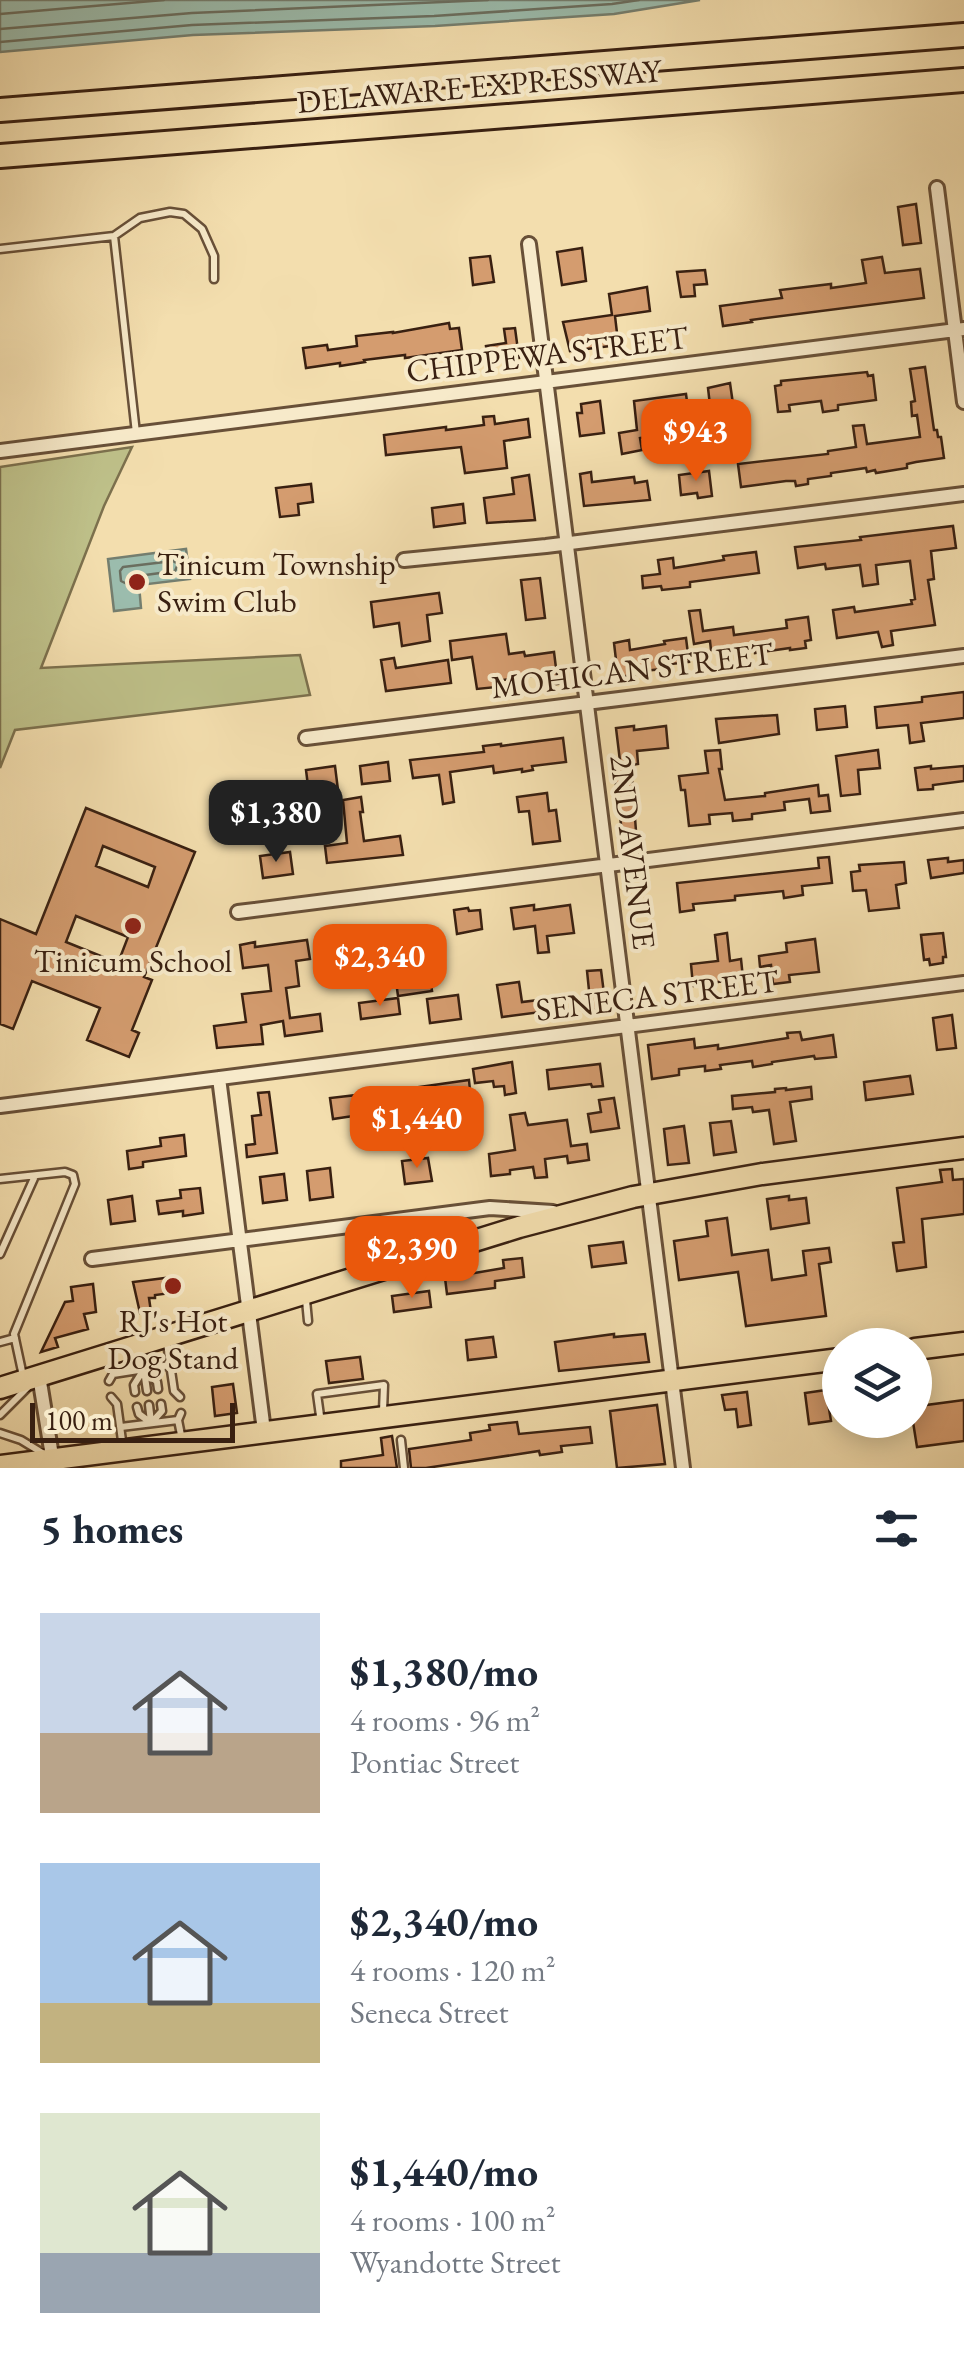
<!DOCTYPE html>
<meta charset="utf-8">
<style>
body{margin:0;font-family:"EB Garamond",serif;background:#f2f2f3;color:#1f2937;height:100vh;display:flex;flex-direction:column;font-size:38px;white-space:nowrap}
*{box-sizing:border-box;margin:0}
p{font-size:32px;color:#747a83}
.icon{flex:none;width:55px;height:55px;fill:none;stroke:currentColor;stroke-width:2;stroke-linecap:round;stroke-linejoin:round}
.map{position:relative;height:1468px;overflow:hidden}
.side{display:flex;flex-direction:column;background:#fff;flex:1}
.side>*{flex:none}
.tools{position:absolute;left:822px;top:1328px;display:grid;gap:20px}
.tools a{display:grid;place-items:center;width:110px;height:110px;border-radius:50%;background:#fff;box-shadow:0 5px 25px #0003;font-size:50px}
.scale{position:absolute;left:30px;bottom:25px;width:205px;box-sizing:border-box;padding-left:10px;border:5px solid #392011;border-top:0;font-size:28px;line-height:35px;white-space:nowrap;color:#392011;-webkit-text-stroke:8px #f7eaca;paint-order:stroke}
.price{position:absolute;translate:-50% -85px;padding:0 22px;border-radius:20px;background:#ea580c;color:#fff;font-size:32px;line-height:65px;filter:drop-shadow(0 2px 5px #0008)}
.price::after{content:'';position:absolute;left:50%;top:60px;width:30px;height:22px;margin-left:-15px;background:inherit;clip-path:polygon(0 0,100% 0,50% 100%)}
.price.on{background:#222;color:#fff}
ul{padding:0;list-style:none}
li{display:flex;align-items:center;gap:30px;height:250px;padding:0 40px}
li span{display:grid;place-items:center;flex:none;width:280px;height:200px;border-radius:0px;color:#555}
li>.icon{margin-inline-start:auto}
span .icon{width:120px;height:120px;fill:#fffc;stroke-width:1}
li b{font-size:42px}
h2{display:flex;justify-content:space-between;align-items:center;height:120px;padding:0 40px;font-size:42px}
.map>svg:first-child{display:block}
</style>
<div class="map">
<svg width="964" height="1468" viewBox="0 0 964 1468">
<rect width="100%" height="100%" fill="#f3deae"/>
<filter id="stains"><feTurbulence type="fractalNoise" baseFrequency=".002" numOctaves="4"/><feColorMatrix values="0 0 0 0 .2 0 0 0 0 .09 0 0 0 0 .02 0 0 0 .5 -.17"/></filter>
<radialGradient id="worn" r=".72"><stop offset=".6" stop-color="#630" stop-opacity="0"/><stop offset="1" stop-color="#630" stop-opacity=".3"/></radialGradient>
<path fill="#bec089" stroke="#7c704d" stroke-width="2.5" d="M132,447L104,506L41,668L300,655L310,695L15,730L0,768V467Z"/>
<path fill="#9bbcad" stroke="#747e6f" stroke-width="2.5" d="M0,0H700L614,14L435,26L193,35L0,52Z
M186,549L190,579L139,585L141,608L114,611L108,559Z"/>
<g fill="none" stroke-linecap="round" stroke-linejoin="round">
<path stroke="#6a6e5f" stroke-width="2.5" d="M0,14L164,0
M0,29L192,13L488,0
M0,42L192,25L434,16L612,4L639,0
M173,561L178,564L175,571L138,576L127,584L121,581L120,571L123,567Z"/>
</g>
<path fill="#d49c6f" stroke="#392011" stroke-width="2.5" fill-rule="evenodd" d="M916,204L921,243L903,245L898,207Z
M582,248L586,281L562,285L557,252Z
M490,256L494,282L473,285L470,258Z
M882,257L885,273L920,269L924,298L751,320L752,322L723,326L720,306L782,298L780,290L831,284V288L866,283L862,260Z
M705,270L707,284L694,285L695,296L681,297L677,272Z
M647,287L650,311L615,316L617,333L610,334L611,346L570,351L563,322L612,315L609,294Z
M449,323L450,329L459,328L462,350L405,358V355L364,360L365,362L340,366V363L306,368L303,348L327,345L328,350L357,346L356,336L393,332V333Z
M515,328L519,358L488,362L486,346L506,343L504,329Z
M925,367L934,430H937L938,437H941L944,458L916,462L907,464V468L876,473L875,470L867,472L866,468L831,473V476L808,479V484L796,486L795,481H786L741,487L738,464L828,454V451L856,447L853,426L864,425L867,444L920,437L917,415L912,416L911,402L915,401L910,369Z
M867,372L868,376L873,375L876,400L838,405V410L823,412L821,401L789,405L790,411L778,412L775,386L781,385V381Z
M730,383L734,411L711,414L708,388Z
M686,394L690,424L653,429L654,436L640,438L642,450L622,454L619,433L637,430L634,401Z
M600,401L604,433L580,436L577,413H582L581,404Z
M494,416L495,424L528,419L530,437L504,441L507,468L465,473L461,447L386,455L384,435L446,427V430L484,425L483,417Z
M709,471L712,496L698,498L697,493L681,495L679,475Z
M591,472L592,482L634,477L635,483L647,481L650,500L584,506L580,474Z
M529,475L535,520L487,523L484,498L514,494L512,478Z
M311,484L313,502L298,504L299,515L280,517L276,488Z
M463,504L465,523L434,527L432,508Z
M953,526L956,548L931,551L934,579L928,580L935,625L891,631L893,645L882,647L878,632L837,638L833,610L854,607L855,612L912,604L911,600L915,599L910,561L876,565L878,584L863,586L860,565L826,569L825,564L798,568L795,547L861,540L860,537Z
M756,552L759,573L690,582V587L662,590L661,586L643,588L642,576L660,574L658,560L673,558L674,568L724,560L723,556Z
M540,578L545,618L526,620L521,580Z
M439,593L442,613L427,615L430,641L402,646L399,623L374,627L371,602Z
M700,610L703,631L733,627L734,635L787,628L786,620L808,617L811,640L805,641L806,648L790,650V648L755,653L754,644L711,650L710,641L694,644L689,611Z
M506,634L509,654L524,652L525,656L554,652L558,684L539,686L538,675L496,681L497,687L477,689L472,657L452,660L450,641Z
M686,638L689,662L662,665V669L633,672L634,675L618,677L614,643L629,640L630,650L665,644L664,641Z
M394,658L396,668L448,660L451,683L386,691L381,660Z
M964,692V718L921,723L924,741L910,743L908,725L877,728L875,707L922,702V697Z
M845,706L847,727L817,730L815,709Z
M777,715L779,734L719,743L716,719Z
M634,726V730L666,726L668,748L637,751L638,764L631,765L636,831L622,832L613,762L620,761L616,728Z
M563,738L566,762L532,766L533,770L522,772V769L494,773L493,766L450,772L454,802L443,804L439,775L413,778L410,760L484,752L483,746L501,744V746Z
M720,750L722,769H719L725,800L765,796V793L818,785L819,796L828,795L830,811L811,813L809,799L784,802L785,810L752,814V819L733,821L732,813L709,815L710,824L689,826L685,790H681L679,776L708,773L705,751Z
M878,750L880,768L858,770L860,794L841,796L836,756Z
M388,762L390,781L362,784L360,766Z
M335,766L338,790L309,794L306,770Z
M931,766V769L964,766V781L933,785V789L918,790L915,768Z
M547,793L549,811L556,810L560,841L533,844L529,811L519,812L517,797Z
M361,797L363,812H360L364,841L400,836L403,855L327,863L325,846L347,843L343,800Z
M86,808L195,852L144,977L152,980L132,1030L139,1033L129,1057L87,1040L100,1008L32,981L13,1029L0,1024V919L36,934ZM103,846L155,867L148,887L96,866ZM76,916L128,937L118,963L66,942Z
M290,852L293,874L263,878L260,856Z
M829,857L832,883L802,886L803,895L784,898L783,891L735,896V900L693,904L694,910L680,912L677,883L819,868L818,858Z
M948,858V862L964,860V873L931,878L928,860Z
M904,862L906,883L896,885L899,908L869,911L866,890L853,891L851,872L860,871L859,865Z
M534,905V910L570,905L574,933L547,936L549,952L538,953L535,926L514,929L511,908Z
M468,908L469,911L480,910L482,929L457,934L454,910Z
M727,933L730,961L741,959L743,978L693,986L691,964L718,961L715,935Z
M943,933L946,957H943V963L930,965L929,959L924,960L921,935Z
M815,939L819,972L789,975L790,982L773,984L771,965L760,967L759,956L787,952L786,943Z
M307,940L310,959L296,961L299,986L286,988L290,1018L320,1014L322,1031L285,1036L283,1021L261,1025L263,1044L217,1048L214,1026L246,1022L242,994L271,991L268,965L243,968L240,945L255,942V947Z
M414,947L418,973L429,971L432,991L398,996L395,974L378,976L374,952Z
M601,970L606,1009L591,1010L587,971Z
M519,982L522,1002L539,1000L541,1012L502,1017L497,985Z
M458,995L461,1019L430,1023L427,999Z
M398,998L400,1014L361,1019L359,1003Z
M952,1015L956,1048L937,1050L933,1018Z
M800,1032L802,1040L833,1035L836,1057L815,1059L814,1056L772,1062V1064L753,1067L752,1061L720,1065L721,1069L705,1071V1066L679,1069V1075L652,1079L648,1045L694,1039L695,1048L718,1045V1049L788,1038L787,1033Z
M512,1062L516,1093L505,1095L504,1086L494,1087L493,1081L475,1083L473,1069Z
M600,1064L603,1086L592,1087L591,1084L549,1089L547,1070Z
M910,1076L913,1094L866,1100L864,1082Z
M469,1080L471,1101L435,1106V1109L423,1111L422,1106L407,1108L405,1089Z
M811,1087L812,1099L790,1102L796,1141L774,1144L769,1110L753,1112L752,1107L733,1109L732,1096L775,1092V1089L786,1088V1090Z
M269,1092L277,1153L247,1157L246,1145L255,1144L252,1116L261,1115L258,1093Z
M357,1095L360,1115L333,1119L330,1098Z
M614,1098L619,1128L591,1132L588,1114L601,1112L599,1100Z
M525,1113L528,1125L567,1120L571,1146L587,1144L589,1160L568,1163L567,1156L545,1159L547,1177L535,1178L533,1167L510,1170V1174L491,1176L489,1154L515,1150L510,1115Z
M731,1121L736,1152L714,1155L710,1123Z
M684,1126L689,1163L668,1165L664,1129Z
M184,1135L186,1156L143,1162V1167L129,1169L127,1151L161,1146L160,1138Z
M428,1158L432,1181L405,1184L402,1161Z
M330,1168L333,1197L310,1200L307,1171Z
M952,1169L953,1180L964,1179V1214L922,1219L926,1267L897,1271L893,1243L904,1242L897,1188L942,1182L940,1170Z
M284,1174L287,1200L263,1203L260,1177Z
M200,1188L203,1213L183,1216V1211L159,1214L157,1201L181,1198L180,1190Z
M132,1196L135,1221L111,1224L108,1200Z
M789,1196V1200L806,1198L809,1223L771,1229L767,1199Z
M727,1218L732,1255L768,1250L772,1280L806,1275L803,1251L829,1248L831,1262L819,1264L826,1316L746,1326L738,1272L679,1280L674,1241L708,1236L706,1221Z
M623,1242L626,1263L592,1267L589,1246Z
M522,1258L524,1277L495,1281V1288L447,1294L445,1278L504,1268L503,1260Z
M173,1277V1279H177L179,1292L155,1295V1298H149L151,1312L140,1313L133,1282Z
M93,1284L96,1312L84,1314L88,1329L55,1338L58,1347L41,1352L65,1302L73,1301L71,1287Z
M429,1291L431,1307L394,1312L392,1296Z
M614,1334V1337L645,1334L649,1362L559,1371L555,1342Z
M493,1337L496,1357L468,1360L466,1340Z
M360,1357L363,1379L329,1383L326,1361Z
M922,1377L926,1405L964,1400V1441L917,1447L913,1422L915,1378Z
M233,1384L237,1413L215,1416L212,1387Z
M826,1390L831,1421L809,1424L805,1393Z
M747,1392L751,1425L738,1427L736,1409L725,1410L722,1395Z
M657,1405L665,1464L617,1468L610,1411Z
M517,1422L519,1434L590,1427L592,1443L561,1446L562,1452L540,1455L539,1451L426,1468H411L409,1449L471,1440L470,1433L490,1430L489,1425Z
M392,1436L397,1468H341V1461L383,1455L381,1438Z"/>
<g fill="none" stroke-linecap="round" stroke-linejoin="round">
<g stroke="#685038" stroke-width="11">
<path id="service" d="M114,236L136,433
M0,249L114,236L140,218L170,212L184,214L202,229L214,256V279
M0,1179L65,1172L73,1175L75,1184L14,1334L23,1376
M0,1254L35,1176
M306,1300L308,1321
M0,1342L15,1338
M167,1343L174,1391L180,1397
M144,1370L147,1391
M145,1370L157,1382L158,1389
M109,1381L113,1374L170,1365
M135,1392L134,1385L144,1369
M111,1397L117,1404L123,1448
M149,1405L151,1422
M137,1407L139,1414L151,1423
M181,1413L178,1420L182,1440
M0,1415L28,1387
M152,1422L162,1411L161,1404
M321,1423L317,1394L384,1385L383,1411
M121,1427L178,1420
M0,1433L21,1440L44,1454
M401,1440L404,1468"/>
</g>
<g stroke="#685038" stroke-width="18">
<path id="minor" d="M937,188L964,402
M529,244L683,1468
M0,451L964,329
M404,560L546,546L964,494
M306,738L964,656
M238,912L964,820
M219,1078L264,1431
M0,1106L964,983
M92,1259L490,1208L553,1212
M39,1376L53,1462"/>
</g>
<g stroke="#392011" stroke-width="25">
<path id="primary" d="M915,1349L964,1343
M0,1388L519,1227L633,1197L762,1174L964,1148
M0,1466L840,1359"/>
</g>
<g stroke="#392011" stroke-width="28">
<path id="motorway" d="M0,110L964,35
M0,156L964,80"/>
</g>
<use href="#service" stroke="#f7eaca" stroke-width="6"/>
<use href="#minor" stroke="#f7eaca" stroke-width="12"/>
<use href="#primary" stroke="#f3deae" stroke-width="20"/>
<use href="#motorway" stroke="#f3deae" stroke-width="22"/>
</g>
<g fill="#8f2418" stroke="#f7eaca" stroke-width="4">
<circle cx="137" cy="582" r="10"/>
<circle cx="133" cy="926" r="10"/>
<circle cx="173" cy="1286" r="10"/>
</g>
<g text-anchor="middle" stroke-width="8" stroke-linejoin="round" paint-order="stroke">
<g font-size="32" fill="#392011" stroke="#f7eaca">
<text transform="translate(479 86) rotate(-5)" y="11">DELAWARE EXPRESSWAY</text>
<text transform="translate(547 354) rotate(-7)" y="11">CHIPPEWA STREET</text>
<text transform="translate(632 670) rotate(-7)" y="11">MOHICAN STREET</text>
<text transform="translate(633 852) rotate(83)" y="11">2ND AVENUE</text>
<text transform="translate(657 995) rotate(-7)" y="11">SENECA STREET</text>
</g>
<g font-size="32" fill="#392011" stroke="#f7eaca">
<text x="157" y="575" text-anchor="start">Tinicum Township<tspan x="157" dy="37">Swim Club</tspan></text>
<text x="133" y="972">Tinicum School</text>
<text x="173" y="1332">RJ's Hot<tspan x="173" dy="37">Dog Stand</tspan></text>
</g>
</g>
<rect width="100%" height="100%" filter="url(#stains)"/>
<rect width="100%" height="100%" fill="url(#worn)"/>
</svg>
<div class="tools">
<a><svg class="icon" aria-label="layers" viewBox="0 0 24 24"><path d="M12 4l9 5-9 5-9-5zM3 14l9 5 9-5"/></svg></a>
</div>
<div class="scale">100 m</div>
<b class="price" style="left:696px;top:484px">$943</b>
<b class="price on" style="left:276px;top:865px">$1,380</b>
<b class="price" style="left:380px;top:1009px">$2,340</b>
<b class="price" style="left:417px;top:1171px">$1,440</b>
<b class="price" style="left:412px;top:1301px">$2,390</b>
</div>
<section class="side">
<h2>5 homes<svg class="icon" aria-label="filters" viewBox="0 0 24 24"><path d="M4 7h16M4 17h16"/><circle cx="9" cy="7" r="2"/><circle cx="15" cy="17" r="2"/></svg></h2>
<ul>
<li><span style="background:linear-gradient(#c9d6e8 60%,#b9a48a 0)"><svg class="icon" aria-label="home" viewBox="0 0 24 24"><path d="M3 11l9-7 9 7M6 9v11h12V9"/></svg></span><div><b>$1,380/mo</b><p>4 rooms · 96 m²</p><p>Pontiac Street</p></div></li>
<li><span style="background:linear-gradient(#a9c7e8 70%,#c2b280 0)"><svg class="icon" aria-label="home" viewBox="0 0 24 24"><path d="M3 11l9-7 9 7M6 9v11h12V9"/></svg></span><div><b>$2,340/mo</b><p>4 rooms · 120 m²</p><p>Seneca Street</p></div></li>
<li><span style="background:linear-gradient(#dfe7d0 70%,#9aa5b1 0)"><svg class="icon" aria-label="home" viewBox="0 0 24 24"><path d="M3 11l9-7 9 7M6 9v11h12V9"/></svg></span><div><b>$1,440/mo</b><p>4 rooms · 100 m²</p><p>Wyandotte Street</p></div></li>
</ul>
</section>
